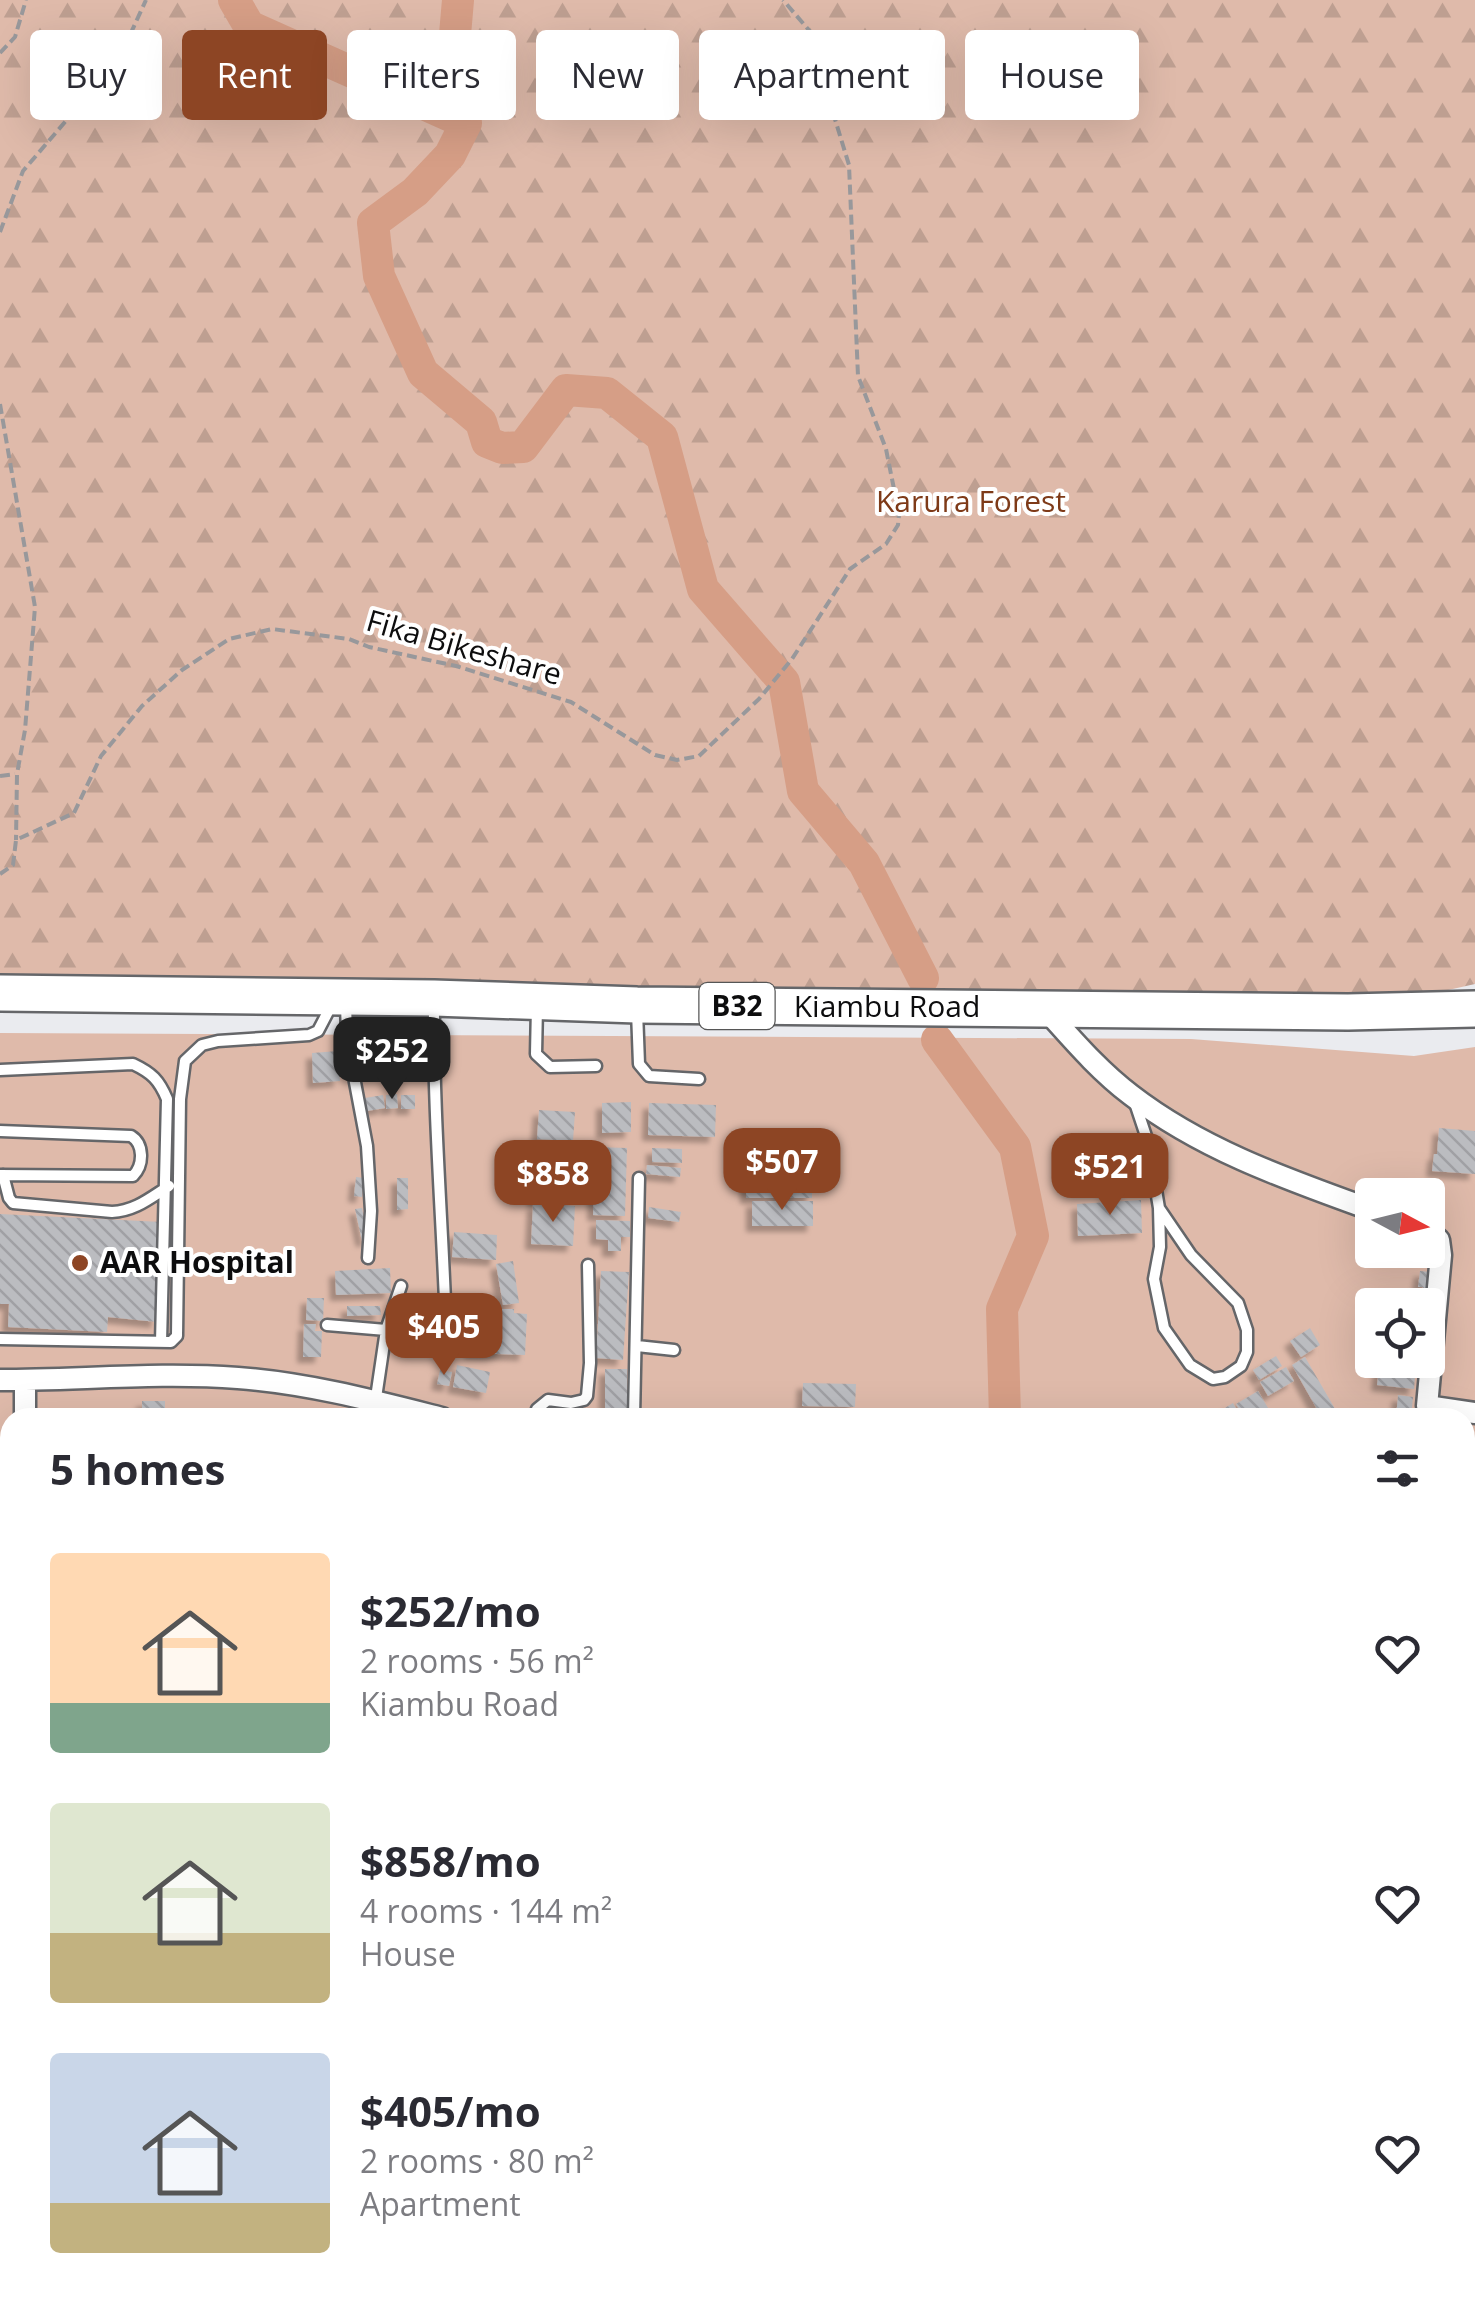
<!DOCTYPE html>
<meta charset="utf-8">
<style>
body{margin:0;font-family:"Open Sans",sans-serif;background:#f7f7f7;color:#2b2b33;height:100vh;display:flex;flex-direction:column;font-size:38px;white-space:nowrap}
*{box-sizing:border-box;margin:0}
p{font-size:32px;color:#7c7c81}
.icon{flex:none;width:55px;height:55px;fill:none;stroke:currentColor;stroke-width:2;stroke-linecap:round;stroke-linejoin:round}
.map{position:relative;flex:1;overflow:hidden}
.panel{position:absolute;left:0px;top:1408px;width:1475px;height:892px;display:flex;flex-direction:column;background:#fff;border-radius:30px 30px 0 0;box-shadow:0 10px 40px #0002}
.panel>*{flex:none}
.guide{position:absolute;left:30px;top:30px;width:1415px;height:90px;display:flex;gap:20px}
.needle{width:65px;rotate:97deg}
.tools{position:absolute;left:1355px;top:1178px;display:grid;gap:20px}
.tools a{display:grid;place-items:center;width:90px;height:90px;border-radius:10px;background:#fff;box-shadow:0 10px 40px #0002;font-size:50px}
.price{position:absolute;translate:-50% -85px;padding:0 22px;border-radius:20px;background:#8d4524;color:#fff;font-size:32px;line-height:65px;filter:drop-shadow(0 2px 5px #0008)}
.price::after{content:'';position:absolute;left:50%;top:60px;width:30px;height:22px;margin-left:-15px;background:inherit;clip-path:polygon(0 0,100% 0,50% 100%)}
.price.active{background:#222;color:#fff}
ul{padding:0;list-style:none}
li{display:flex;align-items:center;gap:30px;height:250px;padding:0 50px}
li span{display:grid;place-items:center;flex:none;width:280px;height:200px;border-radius:10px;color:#555}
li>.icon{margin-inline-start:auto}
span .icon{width:120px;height:120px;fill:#fffc;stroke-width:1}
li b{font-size:42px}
h2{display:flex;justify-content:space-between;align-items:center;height:120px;padding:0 50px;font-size:42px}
.pill{padding:0 35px;border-radius:10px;background:#fff;box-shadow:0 10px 40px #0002;font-size:35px;line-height:90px}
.pill.active{background:#8d4524;color:#fff}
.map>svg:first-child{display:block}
</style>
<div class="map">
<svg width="1475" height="2298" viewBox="0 0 1475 2298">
<defs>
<pattern id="forest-firs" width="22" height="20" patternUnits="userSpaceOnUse" patternTransform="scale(2.5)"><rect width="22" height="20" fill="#dfbaaa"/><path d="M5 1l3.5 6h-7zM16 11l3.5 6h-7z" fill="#be9f91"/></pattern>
<pattern id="building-back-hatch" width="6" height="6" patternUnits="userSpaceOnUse" patternTransform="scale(2.5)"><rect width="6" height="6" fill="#bbbcc0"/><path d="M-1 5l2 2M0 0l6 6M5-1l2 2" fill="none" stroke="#a0a0a4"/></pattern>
<filter id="shadow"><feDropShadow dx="-6" dy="6" stdDeviation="2.5" flood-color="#0004"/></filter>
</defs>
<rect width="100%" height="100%" fill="#eaebef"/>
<path fill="url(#forest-firs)" d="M0,0H1475V984L1359,1010L0,988Z"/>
<path fill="#dfbaaa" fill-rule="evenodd" d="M0,1033L1191,1039L1414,1056L1475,1047V2298H0ZM1372,1195H1428V1250H1372ZM1372,1305H1428V1360H1372ZM10,1418H1465V2290H10Z"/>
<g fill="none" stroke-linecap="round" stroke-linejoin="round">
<path stroke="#d69e86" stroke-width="32" d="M234,0L249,26L466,123
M458,0L451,81L466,123L450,155L415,192L373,223L379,276L423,373L481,422L487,442L502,448L523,447L566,390L607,393L662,437L703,589L784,682L803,791L864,863L923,978
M937,1040L1015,1147L1033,1236L1002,1309L1005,1418
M1058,2290L1059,2298"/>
</g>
<path fill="url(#building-back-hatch)" filter="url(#shadow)" d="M338,1051L340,1081L313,1083L312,1053Z
M397,1094L398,1108L386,1109V1095Z
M383,1095L385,1108L367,1111L365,1098Z
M401,1095H415V1109H401Z
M631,1102V1132L602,1133V1103Z
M649,1103L716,1105L715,1137L648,1135Z
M539,1110L575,1112L573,1141L537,1139Z
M1439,1128L1475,1131V1174L1432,1171L1434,1154H1437Z
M536,1142L573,1143L572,1167L535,1165Z
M595,1147L627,1148L625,1216L593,1215Z
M652,1148L682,1149V1163L652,1162Z
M647,1165L681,1168L680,1177L646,1174Z
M535,1167L574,1170L572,1204L533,1201Z
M746,1176L812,1177V1198H746Z
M356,1177L364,1178L362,1197L354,1196Z
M397,1178H408V1209L397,1210Z
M1141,1200L1142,1233L1078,1236L1077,1204Z
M752,1201H813V1226H752Z
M533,1204L575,1206L573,1246L531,1244Z
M649,1207L681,1212L679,1222L648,1218Z
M362,1208L368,1240L362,1241L355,1209Z
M0,1214L162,1222L157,1322L108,1317L107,1332L8,1327L9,1304H0Z
M596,1220L630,1221V1237H621V1251H608V1240L596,1239Z
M454,1232L497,1235L496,1260L452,1257Z
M513,1261L519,1303L503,1305L496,1264Z
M390,1268L391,1293L336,1295L335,1271Z
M601,1271L629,1272L623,1360L596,1358Z
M1420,1271L1431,1272L1429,1292L1422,1291L1423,1287H1418Z
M1382,1292L1415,1295L1414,1305H1380Z
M307,1298H324L323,1321L306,1320Z
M471,1300L498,1301V1309H514V1313L527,1314L525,1355L470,1353Z
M347,1306H380L381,1315L347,1316Z
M304,1324H316L315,1331H322L321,1357H303Z
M1310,1328L1320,1345L1301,1357L1290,1341Z
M1276,1356L1282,1366L1259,1380L1253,1370Z
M1305,1357L1338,1414L1332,1418H1322L1292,1365Z
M1380,1360H1413L1412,1363L1416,1364L1414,1389L1377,1385Z
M457,1365L490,1372L486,1393L453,1387Z
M1286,1367L1294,1381L1268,1396L1260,1382Z
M605,1369H627V1418H605Z
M440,1370L452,1372L449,1386L437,1384Z
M803,1383L856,1384L855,1407L802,1406Z
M1258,1391L1274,1418H1244L1236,1404Z
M1398,1395L1413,1397L1411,1418H1396Z
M142,1401H165V1418L142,1416Z
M1233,1403L1241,1418H1218L1215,1414Z
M105,1409L136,1412V1418H104Z
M1472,1442L1475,1443V1494L1465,1486V1448Z
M0,1584L10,1586V1639L0,1637Z
M0,1815L10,1816V1843H6L2,1866L0,1865Z
M0,1888L10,1889V1916L0,1915Z
M0,2007L10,2008L7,2031L0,2030Z
M0,2109L10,2110V2138L0,2137Z
M4,2152L10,2153V2173L0,2171Z
M1,2261L10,2262V2290H39L38,2298H0Z
M163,2290L183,2291L222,2290L221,2298H162Z
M486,2290H576L574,2298H484Z
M793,2290H821L825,2298H798Z"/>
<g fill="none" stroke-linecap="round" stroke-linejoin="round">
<g stroke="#656669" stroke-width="15">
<path id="lane" d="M346,1001L347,1040L367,1146L371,1211L368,1258
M434,1004C433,1121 444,1239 447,1356
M537,1006L536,1054L550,1067L596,1066
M637,1011L639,1064L649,1076L699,1079
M0,1070L133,1064C152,1073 159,1080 167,1099L161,1342
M1135,1103L1148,1142L1159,1208L1191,1255L1238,1303L1247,1330V1352L1241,1366L1225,1377L1213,1379L1190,1365L1164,1328L1154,1279L1160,1247L1159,1208
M0,1131L131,1136C144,1144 144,1165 133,1176L0,1175
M3,1175L9,1198L13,1203L112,1212C135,1211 150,1198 169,1186
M327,1325L386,1330
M0,1339L171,1342L177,1336L180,1099L185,1061L202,1045L218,1041L309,1035L318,1031L331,1006
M637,1346L674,1350
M373,1418L386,1330L401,1286
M534,1418L537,1409L548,1400L571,1403L584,1400L587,1396L590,1363L588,1265
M634,1418L639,1178
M0,2213L3,2199
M0,2241L10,2245"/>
</g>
<g stroke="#656669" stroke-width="25">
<path id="street" d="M1044,1008C1072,1039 1098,1070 1131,1095C1202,1150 1289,1180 1372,1210
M1428,1230L1439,1240L1441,1255L1427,1406L1475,1413
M0,1380C79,1380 159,1372 238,1378C307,1383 375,1401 442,1418
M25,1380V1418
M0,1764L10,1766
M107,2298L109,2290
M727,2298L728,2290"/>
</g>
<g stroke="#656669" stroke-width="40">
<path id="highway" d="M0,993L434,998L637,1005L1348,1012L1475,1009"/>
</g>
<path stroke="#98989b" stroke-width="4" stroke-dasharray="10 5" stroke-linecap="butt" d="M0,53L15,37L26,0
M0,232L23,171L119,59L146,0
M0,404L35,607L25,730L17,774L16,840
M0,776L15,774
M0,874L13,865L16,840L74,813L101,756L142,706L182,670L229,639L272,629L349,639L369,647L456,666L571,702L655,755L677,760L699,756L759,699L792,659L850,569L886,544L898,525L899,514L886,449L858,376L849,165L823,80L814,36L783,0"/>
<use href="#lane" stroke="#fff" stroke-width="10"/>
<use href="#street" stroke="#fff" stroke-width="20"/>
<use href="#highway" stroke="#fff" stroke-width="35"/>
</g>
<circle fill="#8d4524" stroke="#fff" stroke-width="4" cx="80" cy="1263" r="10"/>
<g text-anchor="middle" stroke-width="8" stroke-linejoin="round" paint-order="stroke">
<rect fill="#fff" stroke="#565656" stroke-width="2.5" x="699.5" y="983" width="75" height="46" rx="8"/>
<g font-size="28" font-weight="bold" fill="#0d0d0e">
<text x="737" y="1016">B32</text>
</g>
<g font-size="30" fill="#7e3a18" stroke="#fff">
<text x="971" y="512">Karura Forest</text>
</g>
<g font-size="30" fill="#0d0d0e" stroke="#fff">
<text transform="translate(464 648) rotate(16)" y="10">Fika Bikeshare</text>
<text x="887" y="1017">Kiambu Road</text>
</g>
<g font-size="30" font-weight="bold" fill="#0d0d0e" stroke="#fff" text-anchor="start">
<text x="100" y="1273">AAR Hospital</text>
</g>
</g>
</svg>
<div class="tools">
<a><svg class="needle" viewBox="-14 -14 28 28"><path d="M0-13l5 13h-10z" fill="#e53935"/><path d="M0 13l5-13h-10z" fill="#7c7c81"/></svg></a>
<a><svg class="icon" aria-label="locate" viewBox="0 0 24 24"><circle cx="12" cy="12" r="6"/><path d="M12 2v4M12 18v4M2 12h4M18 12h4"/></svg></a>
</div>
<b class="price active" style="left:392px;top:1102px">$252</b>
<b class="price" style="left:782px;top:1213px">$507</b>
<b class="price" style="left:1110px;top:1218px">$521</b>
<b class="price" style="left:553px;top:1225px">$858</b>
<b class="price" style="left:444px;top:1378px">$405</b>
<div class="guide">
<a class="pill">Buy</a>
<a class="pill active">Rent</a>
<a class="pill">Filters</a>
<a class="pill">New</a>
<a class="pill">Apartment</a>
<a class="pill">House</a>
</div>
<section class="panel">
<h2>5 homes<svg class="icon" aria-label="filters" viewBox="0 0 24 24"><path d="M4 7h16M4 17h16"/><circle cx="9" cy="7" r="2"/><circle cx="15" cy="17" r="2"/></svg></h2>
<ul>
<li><span style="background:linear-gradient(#ffd9b3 75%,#7fa58c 0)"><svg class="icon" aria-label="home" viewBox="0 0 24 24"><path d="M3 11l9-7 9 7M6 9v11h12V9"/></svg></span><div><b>$252/mo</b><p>2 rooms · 56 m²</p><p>Kiambu Road</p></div><svg class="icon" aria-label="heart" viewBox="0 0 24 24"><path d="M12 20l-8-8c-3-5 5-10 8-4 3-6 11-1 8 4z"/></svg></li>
<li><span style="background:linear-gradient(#dfe7d0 65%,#c2b280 0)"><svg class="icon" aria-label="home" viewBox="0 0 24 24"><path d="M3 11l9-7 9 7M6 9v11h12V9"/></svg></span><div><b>$858/mo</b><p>4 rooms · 144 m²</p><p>House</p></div><svg class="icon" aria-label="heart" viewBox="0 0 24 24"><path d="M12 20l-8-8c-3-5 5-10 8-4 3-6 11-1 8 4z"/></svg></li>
<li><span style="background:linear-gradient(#c9d6e8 75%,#c2b280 0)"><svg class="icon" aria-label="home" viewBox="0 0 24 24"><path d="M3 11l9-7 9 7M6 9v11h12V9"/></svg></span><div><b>$405/mo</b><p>2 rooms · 80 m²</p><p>Apartment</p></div><svg class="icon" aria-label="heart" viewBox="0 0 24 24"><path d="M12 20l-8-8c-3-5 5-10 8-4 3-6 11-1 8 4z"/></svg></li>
</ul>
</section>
</div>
